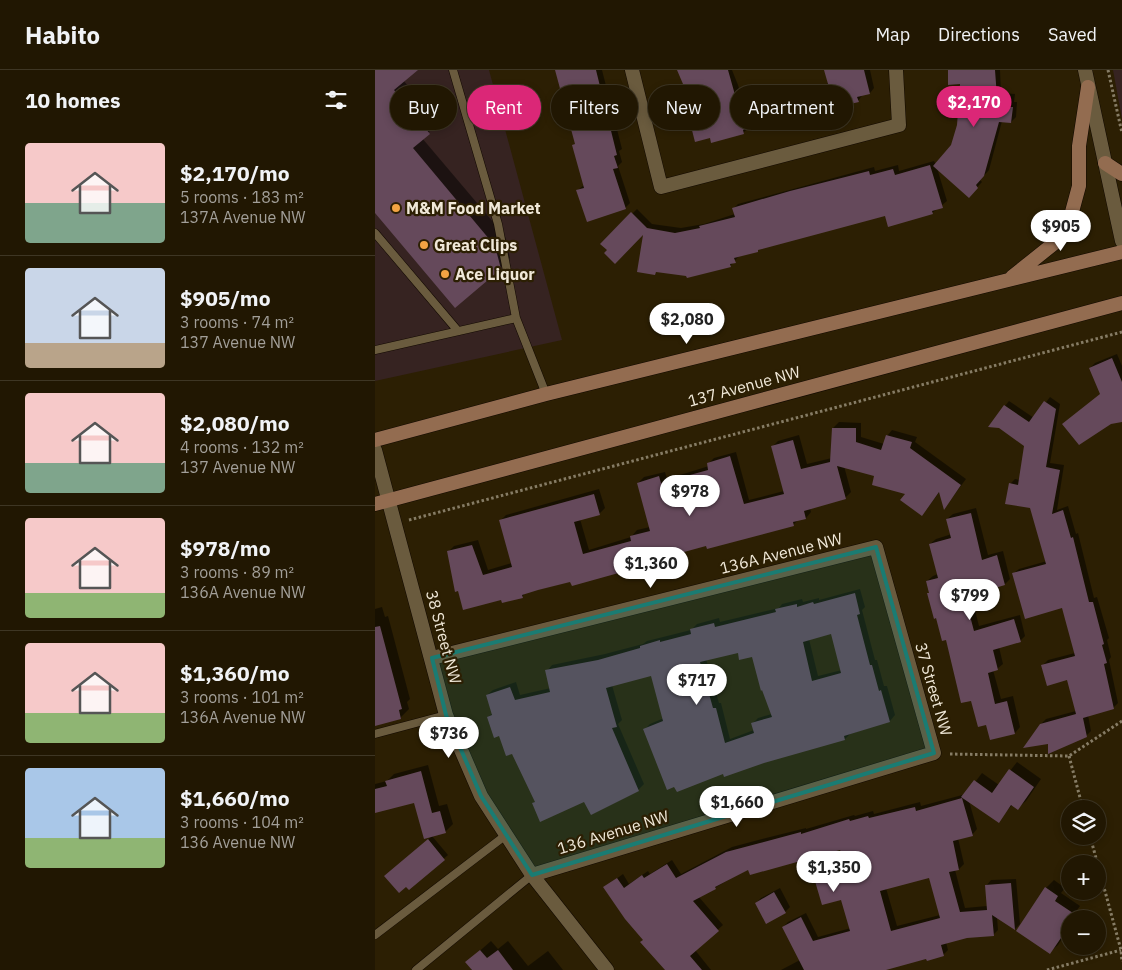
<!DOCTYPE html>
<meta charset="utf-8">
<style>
body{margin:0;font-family:"IBM Plex Sans",sans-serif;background:#29200c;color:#f1f3f6;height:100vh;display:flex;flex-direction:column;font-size:19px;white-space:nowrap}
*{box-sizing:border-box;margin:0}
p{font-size:16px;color:#a29f99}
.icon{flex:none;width:28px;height:28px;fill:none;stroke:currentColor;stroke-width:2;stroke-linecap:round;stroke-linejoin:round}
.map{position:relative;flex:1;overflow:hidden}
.panel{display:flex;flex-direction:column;background:#211702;width:375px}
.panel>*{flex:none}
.top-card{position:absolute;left:15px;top:15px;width:475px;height:45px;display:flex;gap:10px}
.fabs{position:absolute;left:686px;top:730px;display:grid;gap:10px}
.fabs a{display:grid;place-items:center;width:45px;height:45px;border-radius:50%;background:#211702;box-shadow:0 2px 8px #0003,0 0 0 1px #3e3624;font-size:25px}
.price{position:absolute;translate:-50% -42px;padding:0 11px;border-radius:18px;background:#fff;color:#222;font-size:16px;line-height:32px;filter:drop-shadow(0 1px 2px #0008)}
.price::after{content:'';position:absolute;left:50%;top:30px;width:15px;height:11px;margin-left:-8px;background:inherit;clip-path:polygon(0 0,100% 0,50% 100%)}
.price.selected{background:#db2777;color:#fff}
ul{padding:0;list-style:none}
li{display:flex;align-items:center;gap:15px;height:125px;padding:0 25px}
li+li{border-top:1px solid #3e3624}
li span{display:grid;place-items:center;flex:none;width:140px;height:100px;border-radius:5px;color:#555}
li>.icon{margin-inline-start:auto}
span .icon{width:60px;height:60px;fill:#fffc;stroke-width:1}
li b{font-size:21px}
h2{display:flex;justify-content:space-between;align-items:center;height:60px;padding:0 25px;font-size:21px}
.tag{padding:0 18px;border-radius:22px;background:#211702;box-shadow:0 2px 8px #0003,0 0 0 1px #3e3624;font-size:18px;line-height:45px}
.tag.selected{background:#db2777;color:#fff}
header{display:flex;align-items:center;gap:30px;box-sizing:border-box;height:70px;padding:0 25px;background:#211702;border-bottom:1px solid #3e3624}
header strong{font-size:24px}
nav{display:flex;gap:28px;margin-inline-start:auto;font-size:18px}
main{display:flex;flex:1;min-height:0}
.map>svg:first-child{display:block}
</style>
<header>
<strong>Habito</strong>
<nav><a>Map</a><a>Directions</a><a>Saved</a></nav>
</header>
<main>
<section class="panel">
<h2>10 homes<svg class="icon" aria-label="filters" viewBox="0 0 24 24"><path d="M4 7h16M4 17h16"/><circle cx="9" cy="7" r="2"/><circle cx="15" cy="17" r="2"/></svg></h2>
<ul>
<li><span style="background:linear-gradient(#f6c9c9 60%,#7fa58c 0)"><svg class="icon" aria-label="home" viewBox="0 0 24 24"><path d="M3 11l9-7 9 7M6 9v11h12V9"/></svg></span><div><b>$2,170/mo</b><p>5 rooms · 183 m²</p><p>137A Avenue NW</p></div></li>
<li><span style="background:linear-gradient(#c9d6e8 75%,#b9a48a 0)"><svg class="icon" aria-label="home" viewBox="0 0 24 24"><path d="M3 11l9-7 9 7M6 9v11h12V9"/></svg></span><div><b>$905/mo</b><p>3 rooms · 74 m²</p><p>137 Avenue NW</p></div></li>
<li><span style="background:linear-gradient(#f6c9c9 70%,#7fa58c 0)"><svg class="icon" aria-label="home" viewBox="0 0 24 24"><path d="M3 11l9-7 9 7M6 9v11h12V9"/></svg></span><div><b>$2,080/mo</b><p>4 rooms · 132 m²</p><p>137 Avenue NW</p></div></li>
<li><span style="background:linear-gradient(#f6c9c9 75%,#8fb573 0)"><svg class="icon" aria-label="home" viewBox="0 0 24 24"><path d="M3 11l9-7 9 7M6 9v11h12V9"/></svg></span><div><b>$978/mo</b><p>3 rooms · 89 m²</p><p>136A Avenue NW</p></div></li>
<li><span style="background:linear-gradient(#f6c9c9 70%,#8fb573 0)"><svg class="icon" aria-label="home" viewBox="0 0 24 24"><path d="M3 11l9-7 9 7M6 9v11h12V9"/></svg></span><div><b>$1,360/mo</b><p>3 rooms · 101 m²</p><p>136A Avenue NW</p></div></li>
<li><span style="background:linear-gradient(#a9c7e8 70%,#8fb573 0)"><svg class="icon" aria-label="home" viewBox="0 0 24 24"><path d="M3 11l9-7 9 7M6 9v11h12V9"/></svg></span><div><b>$1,660/mo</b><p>3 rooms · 104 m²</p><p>136 Avenue NW</p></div></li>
</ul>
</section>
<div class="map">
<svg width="747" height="900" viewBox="0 0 747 900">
<rect width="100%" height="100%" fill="#2c1f03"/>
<path fill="#362321" d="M0,0H114L187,270L0,311Z
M738,0H747V49Z"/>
<path fill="#0007" fill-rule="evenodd" d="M0,0H41L28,10L64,53L47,68L130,166L135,188L125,198L0,141Z
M182,0H227L247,79L244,81L247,92L243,96L255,133L250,138L203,120L209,115L198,76L201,73Z
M303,0H357L363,15L369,34H371L376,52L373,56V58L368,63L336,66L310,29L314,25Z
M450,0H495L499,18L495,23L488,24L483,31L451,24L453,22L451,15L453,13Z
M574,0H625L626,23L640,24L639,32H642L641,47L636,52L627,51L614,100L605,110L607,112L594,126L562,98L572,131L557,143L511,145L385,178L382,181L365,185L355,196L313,205L282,201L280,203L270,161L233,180L227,174L262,139L277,154L306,158L329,154L360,144L359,138L363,134L499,97L500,101L523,95L524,101L559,91L561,95L577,76L583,55L587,13Z
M742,284L747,296V351L726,324L715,298L720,293Z
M675,327L685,334L675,393L689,395L682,440L693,436L701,464L703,463L719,528L722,527L734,568L732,570L736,587L734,590L743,633L738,638L713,645L716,661L711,666L674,672L666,654L671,649L701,641L693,609L668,595L673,590L700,583L688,537L639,503L644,499L672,491L656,437L635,414L640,409L645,410L651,376L630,336L634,331L659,348Z
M464,352L486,353V367L509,374L512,366L517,360L542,367L540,372L591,409L574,432L565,421L552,439L532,423L501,406L469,396L476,422L470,428L435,438L436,442L431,448L424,449L418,455L287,486L282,491L196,510L151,522L147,527L128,532L73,482L79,476L103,470L113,500L137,493L126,450L131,445L224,419L230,438L224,444L205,449L214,480L256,467L262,460L275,457L263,413L269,407L290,402L292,409L334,396L333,394L339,388L361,382L374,430L409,421L397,377L403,371L424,365L432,394L457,388L458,358Z
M601,438L613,485L628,481L635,509L630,514L596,524L604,556L645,545L650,566L645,571L624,577L628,594L622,599L618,600L626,629L638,626L645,657L640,663L612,653L572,569L552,511L558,506L563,504L555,474L561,469L577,464L572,449L578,444Z
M485,519L490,537L487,540L500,590H502L509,616H512L520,645L515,651L475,664L470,669L349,702L270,659L275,654L289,648L277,604L237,615L247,650L243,654L269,714L263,720L210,730L158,733L161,731L138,682L113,647L118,643L112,625L118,620L141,612L145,625L176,618L172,601L177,595L230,584L268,574L272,571L316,560L322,554L344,548L345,552L404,538L407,534L427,529L428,532L444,528V530ZM457,563L467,600L443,606L434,569ZM364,582L378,585L397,644L383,648L377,654L379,660L355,669L346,633H344L331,589Z
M7,537L10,547L13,546L35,629L32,632L34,639L25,648L0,655V539Z
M642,692L666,709L651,731L643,738L638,734L623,751L594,731L602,759L597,765L583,768L589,794L584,799L580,800L590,838L612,836L611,816L616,810L641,809L645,854L640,859L622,847L623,860L618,865L592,867L571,872L573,880L568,885L503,900H406L425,890L408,857L413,852L431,843L443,867L476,858L467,828L438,802L443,796L468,783L466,778L374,798L324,827L348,855L320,880L336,900H290L269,869L230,817L248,804L254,814L273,801L275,804L297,790L306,804L357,777L391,768L431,758V759L479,745L480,746L498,741L499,744L545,732L546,736L591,724L607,703L624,715ZM554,806L565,845L522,856L511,818Z
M53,695L64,736L72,734L78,754L70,762L40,731L0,742V714L12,711L19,704Z
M57,766L73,785L34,818L15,802Z
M679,810L690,818L686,823L705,836L691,855L695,857L683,875L675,882L643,861L671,818Z
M405,818L415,837L410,842L381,833L386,828Z
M116,871L123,879L133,871L153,896L173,881L188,900H96L97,898L92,892Z"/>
<path fill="#65495b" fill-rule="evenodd" d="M0,0H43L19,20L55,64L38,78L120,176L126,199L80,238L0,143Z
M180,0H221L242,85L239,86L243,98L238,99L251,139L212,152L201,120L209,118L197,75L200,74Z
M302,0H353L364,39L366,38L372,58L368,60L369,64L336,73L335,68L320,72L309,29L314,28Z
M449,0H489L495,24L482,27L484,32L453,39L449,24L452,23L450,15L453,14Z
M573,0H620L622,27L636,28L635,37H638L636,53L624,52L609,106L601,115L603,118L594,128L558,96L576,75L582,55L585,14L573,15Z
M555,95L568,138L557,141L558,144L513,157L510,146L458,160L383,180V182L359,188L361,193L355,194L356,197L312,208L311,206L281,202L280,205L262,202L268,165L240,194L229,183L232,180L225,174L256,142L272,158L300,163L325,158L324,156L360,147L357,138L415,121L494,101L495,105L518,99L520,105Z
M737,288L747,312V352L736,354L704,375L687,354L725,324L714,298Z
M669,331L681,339L671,397L685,400L677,444L688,440L696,468L698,467L714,532H718L729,574L727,575L732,593L729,594L739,639L708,648L712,667L673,684V674L648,678L665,654L701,644L692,610L672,616L666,595L700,586L687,538L650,549L637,503L671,494L655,438L630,434L634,413L643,415L649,376L624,358L613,357L629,335L654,352Z
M457,358H481V372L506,380L511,365L537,372L535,378L586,415L569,440L564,422L547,446L525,430L530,424L497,415L499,406L462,396L471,429L429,441L431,449L418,452L419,456L332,479L331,476L298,485L282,489L283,492L197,516L195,512L163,520L147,525L148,528L127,533L126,530L88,540L83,521L80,522L72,481L97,475L108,505L137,497L124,450L219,424L225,445L199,452L208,484L256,471L255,466L275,461L262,413L284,406L286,413L333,400L332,393L355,386L369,434L409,424L396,376L418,370L426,399L455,392Z
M596,443L607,490L622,485L630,515L590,527L599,561L639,549L646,572L618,580L623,600L613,603L620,634L632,631L640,664L615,670L611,655L603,657L596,631L586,633L571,570L567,571L561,548L559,549L552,523H554L551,511L563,508L554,474L576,468L571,449Z
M480,523L485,544L482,545L495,595H497L504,621L506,620L515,652L469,666L470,670L389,693L349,707L348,704L302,722L299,717L292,720L268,659L288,651L276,606L231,618L242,657L237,658L264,721L216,745L209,732L165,752L157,733L160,732L137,684L131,686L124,666L119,668L112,647L117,645L111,625L135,617L140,630L175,622L170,600L223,590L265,578V576L285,570V572L316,564L315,559L339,553L340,557L401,542L400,539L422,534V537L438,532L439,534ZM456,564L466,603L437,611L428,572ZM363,583L364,590L377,587L386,621L387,620L397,647L376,653L379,663L350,673L341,638H338L325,592Z
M5,556L27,639L24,640L26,649L0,656V557Z
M634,699L659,717L643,740L636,735L624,753L586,727L599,710L617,723Z
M46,701L57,743L65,741L71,763L49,769L39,733L0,743V719L12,716L10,711Z
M587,728L598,766L578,771L584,800L574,802L585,842L612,840L610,815L636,813L640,860L617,845L619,866L592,868L566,875L569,886L552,891L551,889L511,900H429L407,857L426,847L438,871L475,861L466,830L447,835L437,801L467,784L465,780L375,805L373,800L340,817L341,819L318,831L344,861L315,886L327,900H290L265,872L268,870L250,849L228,817L242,808L249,818L267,805L269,808L292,794L301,808L351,782L385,773L426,762V764L474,749L475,751L493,746L494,748L540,737L541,741ZM554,808L565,848L516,861L505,821Z
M53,769L70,790L34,820L31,817L24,823L9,806Z
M670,817L683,826L680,831L698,843L685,863L688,865L675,884L641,861Z
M399,822L411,843L391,854L380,833Z
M105,880L112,888L123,880L138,900H97L90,892Z"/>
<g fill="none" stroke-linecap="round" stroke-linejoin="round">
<g stroke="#120900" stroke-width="9">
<path id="service" d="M78,0L123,154L141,248L171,324
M0,163L83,261
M0,280L141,248
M0,664L71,645
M0,865L131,765
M41,900L157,805"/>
</g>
<g stroke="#120900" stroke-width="15">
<path id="minor" d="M257,0L286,117L524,55L521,0
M57,588L501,477L559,683L157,805"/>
</g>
<g stroke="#120900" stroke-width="15">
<path id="tertiary" d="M710,0L747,171
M0,380L71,645L106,726L157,805L232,900"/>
</g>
<g stroke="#120900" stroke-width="15">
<path id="secondary" d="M730,93L747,104
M637,207L682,171L694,153L704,116V76L713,17
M0,370L171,324L747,182
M0,434L747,233"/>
</g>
<path stroke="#867c65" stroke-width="3" stroke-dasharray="2.5 2.5" stroke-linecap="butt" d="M733,0L747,63
M34,450L747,262
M575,684L694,686L747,651
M694,686L708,739
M715,766L746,880L747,892
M672,900L746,880"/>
<use href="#service" stroke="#6a5b3e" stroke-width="8"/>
<use href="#minor" stroke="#6a5b3e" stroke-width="14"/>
<use href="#tertiary" stroke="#6a5b3e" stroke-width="14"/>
<use href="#secondary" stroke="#936c50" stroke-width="14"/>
</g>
<path fill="#1a7c73" fill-opacity="0.2" stroke="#1a7c73" stroke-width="4" stroke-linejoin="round" d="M501,477L559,683L157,805L106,726L71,645L57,588Z"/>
<g fill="#f3a443" stroke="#2c1f03" stroke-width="2">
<circle cx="21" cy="138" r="5"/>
<circle cx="49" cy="175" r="5"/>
<circle cx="70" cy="204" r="5"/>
</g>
<g text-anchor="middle" stroke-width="4.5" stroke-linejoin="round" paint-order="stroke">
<g font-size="16" font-weight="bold" fill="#f0e8d8" stroke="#2c1f03" text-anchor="start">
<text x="31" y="144">M&amp;M Food Market</text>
<text x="59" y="181">Great Clips</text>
<text x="80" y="210">Ace Liquor</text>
</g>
<g font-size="16" fill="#f0e8d8" stroke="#2c1f03">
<text transform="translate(369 316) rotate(-15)" y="6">137 Avenue NW</text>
<text transform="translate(406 483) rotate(-14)" y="6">136A Avenue NW</text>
<text transform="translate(69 567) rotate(75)" y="6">38 Street NW</text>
<text transform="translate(559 619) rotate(74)" y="6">37 Street NW</text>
<text transform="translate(238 762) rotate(-17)" y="6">136 Avenue NW</text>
</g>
</g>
</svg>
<div class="fabs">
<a><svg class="icon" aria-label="layers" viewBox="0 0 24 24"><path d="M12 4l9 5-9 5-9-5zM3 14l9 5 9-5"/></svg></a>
<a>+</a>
<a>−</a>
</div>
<b class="price selected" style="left:599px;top:58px">$2,170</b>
<b class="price" style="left:686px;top:182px">$905</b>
<b class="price" style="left:312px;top:275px">$2,080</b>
<b class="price" style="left:315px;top:447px">$978</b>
<b class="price" style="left:276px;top:519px">$1,360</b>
<b class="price" style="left:595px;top:551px">$799</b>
<b class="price" style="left:322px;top:636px">$717</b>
<b class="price" style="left:74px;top:689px">$736</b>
<b class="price" style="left:362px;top:758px">$1,660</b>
<b class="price" style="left:459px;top:823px">$1,350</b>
<div class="top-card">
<a class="tag">Buy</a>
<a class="tag selected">Rent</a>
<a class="tag">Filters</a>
<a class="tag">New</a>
<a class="tag">Apartment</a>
</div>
</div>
</main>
